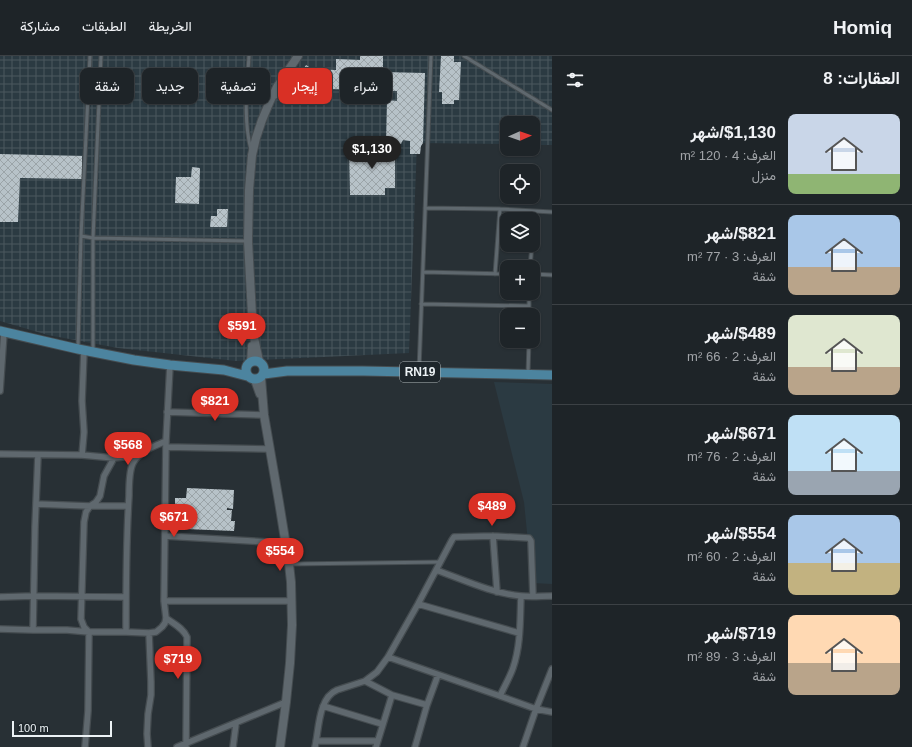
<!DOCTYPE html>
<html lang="ar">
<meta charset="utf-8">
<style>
body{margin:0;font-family:Arial,Vazirmatn,sans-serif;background:#262c30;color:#f1f3f6;direction:rtl;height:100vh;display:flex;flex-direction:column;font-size:15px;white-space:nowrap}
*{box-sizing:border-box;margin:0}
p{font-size:13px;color:#a1a4a8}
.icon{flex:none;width:22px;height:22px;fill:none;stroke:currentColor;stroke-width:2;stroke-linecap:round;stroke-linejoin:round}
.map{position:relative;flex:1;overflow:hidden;direction:ltr}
.side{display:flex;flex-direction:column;background:#1e2428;width:360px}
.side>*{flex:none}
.hud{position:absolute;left:12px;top:12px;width:380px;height:36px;direction:rtl;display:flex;gap:8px}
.needle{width:26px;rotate:88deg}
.fabs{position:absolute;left:500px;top:60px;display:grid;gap:8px}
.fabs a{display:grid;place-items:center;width:40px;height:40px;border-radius:8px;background:#1e2428;box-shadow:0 1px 3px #0004,0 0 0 1px #3c4145;font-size:20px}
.scale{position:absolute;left:12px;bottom:10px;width:100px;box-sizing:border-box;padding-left:4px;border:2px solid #ecf2f5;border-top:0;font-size:11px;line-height:14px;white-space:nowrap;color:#ecf2f5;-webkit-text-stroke:3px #1e262b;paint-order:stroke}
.price{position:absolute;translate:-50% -34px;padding:0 9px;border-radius:14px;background:#d93025;color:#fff;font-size:13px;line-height:26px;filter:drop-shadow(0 1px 2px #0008)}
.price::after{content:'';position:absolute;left:50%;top:24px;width:12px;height:9px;margin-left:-6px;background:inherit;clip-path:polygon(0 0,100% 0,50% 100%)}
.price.current{background:#222;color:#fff}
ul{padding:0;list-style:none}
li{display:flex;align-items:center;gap:12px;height:100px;padding:0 12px}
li+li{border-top:1px solid #3c4145}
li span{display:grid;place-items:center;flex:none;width:112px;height:80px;border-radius:8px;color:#555}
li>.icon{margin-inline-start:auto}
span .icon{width:48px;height:48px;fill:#fffc;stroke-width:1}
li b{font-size:17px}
h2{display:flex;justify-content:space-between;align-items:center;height:48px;padding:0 12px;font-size:17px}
.tag{padding:0 14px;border-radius:8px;background:#1e2428;box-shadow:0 1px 3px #0004,0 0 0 1px #3c4145;font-size:14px;line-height:36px}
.tag.current{background:#d93025;color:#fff}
header{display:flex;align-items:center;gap:24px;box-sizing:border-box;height:56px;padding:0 20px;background:#1e2428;border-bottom:1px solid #3c4145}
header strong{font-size:19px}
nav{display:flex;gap:22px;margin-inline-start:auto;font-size:14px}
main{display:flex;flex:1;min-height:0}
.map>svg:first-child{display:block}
</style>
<header>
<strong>Homiq</strong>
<nav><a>الخريطة</a><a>الطبقات</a><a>مشاركة</a></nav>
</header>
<main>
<section class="side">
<h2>العقارات: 8<svg class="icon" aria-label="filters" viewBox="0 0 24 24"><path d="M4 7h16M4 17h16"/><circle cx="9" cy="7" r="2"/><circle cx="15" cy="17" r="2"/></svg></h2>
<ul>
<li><span style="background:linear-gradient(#c9d6e8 75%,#8fb573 0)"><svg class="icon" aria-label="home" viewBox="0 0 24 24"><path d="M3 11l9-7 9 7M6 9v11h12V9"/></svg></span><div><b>$1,130/شهر</b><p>الغرف: 4 · 120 m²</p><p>منزل</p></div></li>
<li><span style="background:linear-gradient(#a9c7e8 65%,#b9a48a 0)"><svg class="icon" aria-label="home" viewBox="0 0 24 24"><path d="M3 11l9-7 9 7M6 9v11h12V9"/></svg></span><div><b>$821/شهر</b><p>الغرف: 3 · 77 m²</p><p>شقة</p></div></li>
<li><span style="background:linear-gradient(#dfe7d0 65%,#b9a48a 0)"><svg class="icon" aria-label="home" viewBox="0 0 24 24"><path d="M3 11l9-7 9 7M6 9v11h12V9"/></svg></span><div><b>$489/شهر</b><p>الغرف: 2 · 66 m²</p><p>شقة</p></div></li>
<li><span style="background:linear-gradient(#bfe0f5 70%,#9aa5b1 0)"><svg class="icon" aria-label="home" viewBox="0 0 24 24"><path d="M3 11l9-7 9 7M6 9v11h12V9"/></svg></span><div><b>$671/شهر</b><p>الغرف: 2 · 76 m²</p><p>شقة</p></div></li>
<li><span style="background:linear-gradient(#a9c7e8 60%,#c2b280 0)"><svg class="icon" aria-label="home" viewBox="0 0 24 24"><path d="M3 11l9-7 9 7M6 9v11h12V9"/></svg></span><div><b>$554/شهر</b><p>الغرف: 2 · 60 m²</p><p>شقة</p></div></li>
<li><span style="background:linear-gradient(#ffd9b3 60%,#b9a48a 0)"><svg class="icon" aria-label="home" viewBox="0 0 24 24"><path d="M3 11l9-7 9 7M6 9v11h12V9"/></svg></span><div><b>$719/شهر</b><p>الغرف: 3 · 89 m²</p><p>شقة</p></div></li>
</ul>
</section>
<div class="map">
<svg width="552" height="691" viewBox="0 0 552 691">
<defs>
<pattern id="industrial-grid" width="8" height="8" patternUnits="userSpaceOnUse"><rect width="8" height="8" fill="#2b3a42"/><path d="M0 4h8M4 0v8" fill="none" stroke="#4a575e"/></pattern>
<pattern id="building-cross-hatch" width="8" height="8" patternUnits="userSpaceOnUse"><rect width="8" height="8" fill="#b7c2c8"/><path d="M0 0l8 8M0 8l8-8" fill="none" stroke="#9ba4a8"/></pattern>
</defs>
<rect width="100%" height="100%" fill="#283035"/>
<path fill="#2b3a42" d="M494,326L552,328V528L532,527L524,446Z"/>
<path fill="url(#industrial-grid)" d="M0,0H552V89H533V67H507V88L417,87L409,297L236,305L118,292L48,279L0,265Z"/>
<path fill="url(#building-cross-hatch)" d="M360,0H383V16L425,17L423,87L421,90L420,98H410V85L403,84L401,88L386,87L387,44L397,45V35L294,32L292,31V25H296L306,9L312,13L336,14V3L360,4Z
M441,0H454V6H461L459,44H454V48H442V36H439Z
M395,91V132H385V139H350L349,92Z
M0,98L82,100V123L20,122L18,166H0Z
M192,111L200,112L199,148L175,147L176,121H191Z
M217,153H228L227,171H210L211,160H217Z
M187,432L234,434L233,453L227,452V454H232L231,465H235L234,475L185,473V459H180V452H172V448L175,449V442H186Z"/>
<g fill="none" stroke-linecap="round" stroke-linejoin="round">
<g stroke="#454c50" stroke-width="5">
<path id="service" d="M249,0C247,31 243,63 251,94
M464,0L552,54
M425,152L500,153L552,156
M533,170L534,155
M81,180L93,182L247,185
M530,211L532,189
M423,216L507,218
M495,218L500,153
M533,218L552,219
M421,248L529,250
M529,259V237
M78,291L81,180L90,0
M93,294V182L101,0
M419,314L431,0
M528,317L529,285
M291,508L441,506"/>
</g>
<g stroke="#454c50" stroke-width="8">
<path id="minor" d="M170,309L166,385L164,545H292
M0,335L4,276
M167,356L264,359
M166,391L269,393
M0,398L82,399L114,402L139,399
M82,399L84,376L82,345L84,294
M36,448L90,450H128
M165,480L286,487
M493,480L497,536
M436,514C464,524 491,537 521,540C531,541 542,540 552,540
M0,541L34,540L126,541
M418,548L519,577
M166,562C174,568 183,572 187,581L186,691
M0,573L33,574H67L89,576H126L149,577L156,576L162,571L165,567L166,562L164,545
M33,574L35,471L38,399
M126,576C126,531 126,485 129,440C129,431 129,415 133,407C139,395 155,390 166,385
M388,601L500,640L536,653L552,656
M365,625L377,616L388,601L418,548L452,484L454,481L493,480L529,482L531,485L533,540
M500,640C504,631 510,621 513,612C521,589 520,563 521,540
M323,650L382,668
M316,685H377
M85,691L88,655L89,576L84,571L81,563L84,466L86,456L90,450L96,446L100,440L104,420L114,402
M148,691L147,678L148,658L151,639V626L149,577
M177,691L286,646
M233,691L236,668
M315,691C319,674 318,642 337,634L365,625L392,639L427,649
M376,691L392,639
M415,691L427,649L438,619
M523,691L536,653L552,613"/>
</g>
<g stroke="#454c50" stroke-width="10">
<path id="secondary" d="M247,39H274
M259,305L253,277L248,185L249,134L252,99L256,82L262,64L270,45L277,31L298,0
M251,306L252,290
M261,322L264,359L279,446L289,508L291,526L292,569L290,607L286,646L280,691
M255,324L260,338"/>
</g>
<g stroke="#454c50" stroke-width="11">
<path id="primary" d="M0,275L78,293L134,304L170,309L224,314L247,320
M246 314a9 9 0 1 1 18 0a9 9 0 1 1-18 0Z
M264,318L287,315H363L552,319"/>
</g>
<use href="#service" stroke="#5f686e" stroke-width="3"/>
<use href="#minor" stroke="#5f686e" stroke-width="5.5"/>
<use href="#secondary" stroke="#5f686e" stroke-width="8"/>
<use href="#primary" stroke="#4c849f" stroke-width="9"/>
</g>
<g text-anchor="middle" stroke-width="4" stroke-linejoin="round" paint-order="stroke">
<rect fill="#1e262b" stroke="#aeb5b8" stroke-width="1" x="400" y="306" width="40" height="20" rx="3"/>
<g font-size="12" font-weight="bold" fill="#ecf2f5">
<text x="420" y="320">RN19</text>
</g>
</g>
</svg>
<div class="fabs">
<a><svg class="needle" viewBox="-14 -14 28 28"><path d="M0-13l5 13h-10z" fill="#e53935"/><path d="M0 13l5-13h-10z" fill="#a1a4a8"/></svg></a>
<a><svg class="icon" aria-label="locate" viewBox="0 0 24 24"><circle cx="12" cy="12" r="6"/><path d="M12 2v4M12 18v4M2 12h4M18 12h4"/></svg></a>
<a><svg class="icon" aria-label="layers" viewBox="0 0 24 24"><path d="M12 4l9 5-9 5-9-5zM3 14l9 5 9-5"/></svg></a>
<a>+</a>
<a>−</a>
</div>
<div class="scale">100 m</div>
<b class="price current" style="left:372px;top:114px">$1,130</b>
<b class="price" style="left:242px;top:291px">$591</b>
<b class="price" style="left:215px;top:366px">$821</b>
<b class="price" style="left:128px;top:410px">$568</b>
<b class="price" style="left:492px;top:471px">$489</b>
<b class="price" style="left:174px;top:482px">$671</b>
<b class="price" style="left:280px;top:516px">$554</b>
<b class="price" style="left:178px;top:624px">$719</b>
<div class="hud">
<a class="tag">شراء</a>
<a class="tag current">إيجار</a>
<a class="tag">تصفية</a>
<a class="tag">جديد</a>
<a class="tag">شقة</a>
</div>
</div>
</main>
